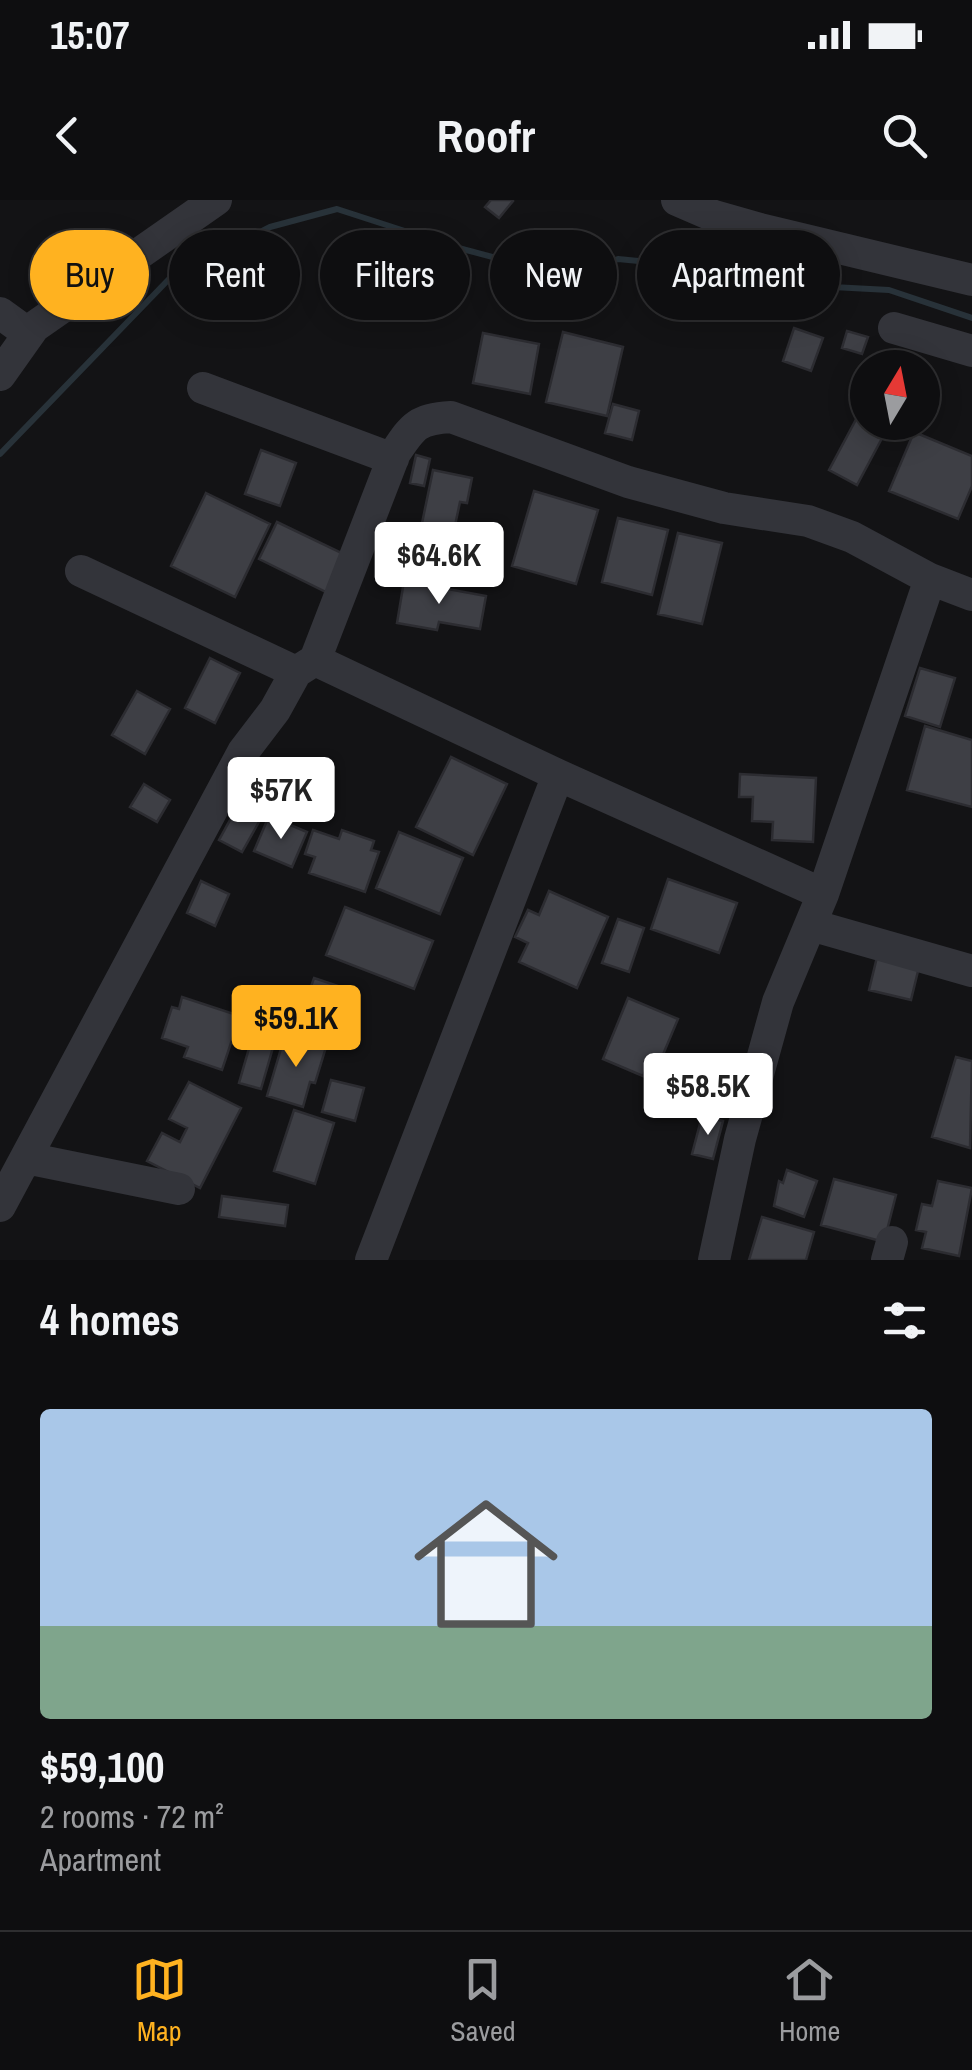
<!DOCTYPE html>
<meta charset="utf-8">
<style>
body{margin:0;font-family:"Archivo Narrow",sans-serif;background:#1c1c1e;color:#f1f3f6;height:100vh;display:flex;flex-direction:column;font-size:38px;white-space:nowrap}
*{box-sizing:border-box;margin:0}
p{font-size:32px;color:#9b9c9f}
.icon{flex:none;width:55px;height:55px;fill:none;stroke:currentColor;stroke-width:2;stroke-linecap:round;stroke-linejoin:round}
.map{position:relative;height:1060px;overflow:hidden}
.details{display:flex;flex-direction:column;background:#0e0e10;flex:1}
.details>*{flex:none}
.hud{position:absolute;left:30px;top:30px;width:912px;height:90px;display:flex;gap:20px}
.needle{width:65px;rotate:10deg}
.fabs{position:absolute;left:850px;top:150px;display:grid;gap:20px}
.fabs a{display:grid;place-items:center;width:90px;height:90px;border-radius:50%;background:#0e0e10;box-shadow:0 5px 25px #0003,0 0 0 2px #2e2e30;font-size:50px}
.price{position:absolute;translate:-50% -85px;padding:0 22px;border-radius:10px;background:#fff;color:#222;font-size:32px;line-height:65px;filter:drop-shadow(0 2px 5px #0008)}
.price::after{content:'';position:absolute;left:50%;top:60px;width:30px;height:22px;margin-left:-15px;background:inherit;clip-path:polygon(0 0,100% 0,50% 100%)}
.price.on{background:#ffb220;color:#111}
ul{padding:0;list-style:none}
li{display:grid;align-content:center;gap:20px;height:530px;padding:0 40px}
li span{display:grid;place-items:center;height:310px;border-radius:10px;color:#555}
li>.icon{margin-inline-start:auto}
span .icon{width:180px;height:180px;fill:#fffc;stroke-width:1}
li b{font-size:42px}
h2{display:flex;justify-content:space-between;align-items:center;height:120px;padding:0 40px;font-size:42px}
.chip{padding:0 35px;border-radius:45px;background:#0e0e10;box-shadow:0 5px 25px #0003,0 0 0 2px #2e2e30;font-size:35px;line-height:90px}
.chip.on{background:#ffb220;color:#111}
.status{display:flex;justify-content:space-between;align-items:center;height:70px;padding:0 50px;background:#0e0e10;direction:ltr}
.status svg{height:28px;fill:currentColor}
header{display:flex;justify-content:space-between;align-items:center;height:130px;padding:0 40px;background:#0e0e10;font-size:45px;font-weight:700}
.dock{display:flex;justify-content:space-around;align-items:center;height:140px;border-top:2px solid #2e2e30;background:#0e0e10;font-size:28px;color:#9b9c9f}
.dock a{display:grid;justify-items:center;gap:5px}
.dock .on{color:#ffb220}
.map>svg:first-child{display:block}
</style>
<div class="status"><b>15:07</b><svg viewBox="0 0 49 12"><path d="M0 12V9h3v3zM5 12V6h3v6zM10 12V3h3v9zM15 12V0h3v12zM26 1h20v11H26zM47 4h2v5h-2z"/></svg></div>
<header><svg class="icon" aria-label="back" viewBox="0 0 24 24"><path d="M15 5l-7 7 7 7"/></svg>Roofr<svg class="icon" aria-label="search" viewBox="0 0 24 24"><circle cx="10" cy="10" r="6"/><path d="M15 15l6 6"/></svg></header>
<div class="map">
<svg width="972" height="1060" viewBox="0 0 972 1060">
<rect width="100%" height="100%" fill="#131315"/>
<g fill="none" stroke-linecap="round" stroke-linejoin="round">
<path stroke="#283239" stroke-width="6" d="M0,254L171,77L270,27L337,9L451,46L568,77L618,59L680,65L758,83L889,90L972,118"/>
</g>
<path fill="#3e3f45" stroke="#2c2c31" stroke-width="2.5" d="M491,0H512L513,1L499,18L485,7Z
M794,128L823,138L811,171L783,161Z
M847,131L868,137L862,154L842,148Z
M563,132L623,147L607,216L546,202Z
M483,133L539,144L530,194L473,183Z
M613,204L639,211L632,240L605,233Z
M860,212L868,216V222H880L888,227L857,285L829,270Z
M914,232L972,256V286L958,319L889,291Z
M261,250L296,263L280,306L245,294Z
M416,255L430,259L424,286L410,283Z
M433,270L472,278L467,303L460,302L453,335L421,328Z
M534,291L598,310L576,384L512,366Z
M206,293L270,324L235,397L171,366Z
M618,318L668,330L652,395L602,382Z
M277,322L348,356L330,394L259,359Z
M678,333L722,343L702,424L658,414Z
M404,381L486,396L480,429L439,422L437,430L397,423Z
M210,458L240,473L215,523L185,508Z
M920,468L955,478L940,527L905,516Z
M137,491L170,509L145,554L112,535Z
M925,526L972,540V607L907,590Z
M451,557L507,584L473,655L416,627Z
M740,574L816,578L813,642L772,640L773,622L752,621L753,597H739Z
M144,584L170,600L157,622L130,607Z
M241,600L264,613L242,652L219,640Z
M269,616L307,632L292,667L254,651Z
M313,630L339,639L342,630L374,641L371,650L379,652L365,692L309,673L315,657L305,654Z
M399,632L463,658L440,714L376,688Z
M668,679L737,703L719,753L651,729Z
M201,681L229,694L215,726L187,713Z
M549,691L608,717L577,788L519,762L528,743L515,737L528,710L539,715Z
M345,707L433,741L414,789L326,755Z
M618,719L644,728L629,772L602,763Z
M877,757L919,767L911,800L869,790Z
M314,778L347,789L329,840L296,829Z
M182,797L240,816L222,870L184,857L188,847L162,838L172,807L179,809Z
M628,798L678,819L662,857L652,854L643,876L603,859Z
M254,831L276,837L261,889L239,883Z
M285,835L326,847L315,883L310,882L303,907L267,896Z
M956,857L972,861L970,948L932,937Z
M331,880L364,888L355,921L322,912Z
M189,882L241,908L200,988L147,961L162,933L180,942L187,928L169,919Z
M294,910L334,923L315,984L274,971Z
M702,916L723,921L713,959L692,954Z
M787,970L817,981L804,1017L774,1006L779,981L783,983Z
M834,979L896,995L884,1042L821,1025Z
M938,981L972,988L959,1056L922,1048L926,1032L916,1030L922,1004L932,1006Z
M222,996L288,1005L285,1026L219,1017Z
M762,1017L814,1032L806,1060H749Z"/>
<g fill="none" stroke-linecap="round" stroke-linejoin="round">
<path stroke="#33343a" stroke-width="32" d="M677,0L714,16L760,29L972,80
M0,113L29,134
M894,128L972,151
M0,175L34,127L216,0
M203,188L393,259
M81,371L296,472
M315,460L558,575L823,694
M811,725L972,771
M26,958L179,989
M0,1006L243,552L275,510L296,472L315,460L395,253C413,226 417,219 451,217L628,282L724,308L808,321L852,337L930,379L972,395
M371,1060L558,575
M714,1060L740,939L778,802L823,694L930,379
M887,1060L892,1042"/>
</g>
</svg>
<div class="fabs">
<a><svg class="needle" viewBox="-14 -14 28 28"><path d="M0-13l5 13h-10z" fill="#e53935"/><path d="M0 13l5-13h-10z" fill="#9b9c9f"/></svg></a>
</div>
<b class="price" style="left:439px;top:407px">$64.6K</b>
<b class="price" style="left:281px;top:642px">$57K</b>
<b class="price on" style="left:296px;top:870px">$59.1K</b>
<b class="price" style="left:708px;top:938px">$58.5K</b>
<div class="hud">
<a class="chip on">Buy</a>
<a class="chip">Rent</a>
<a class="chip">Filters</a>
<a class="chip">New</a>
<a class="chip">Apartment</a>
</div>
</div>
<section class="details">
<h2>4 homes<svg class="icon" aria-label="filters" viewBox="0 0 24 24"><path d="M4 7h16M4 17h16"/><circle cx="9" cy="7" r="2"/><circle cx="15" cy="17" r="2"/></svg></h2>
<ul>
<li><span style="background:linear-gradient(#a9c7e8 70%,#7fa58c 0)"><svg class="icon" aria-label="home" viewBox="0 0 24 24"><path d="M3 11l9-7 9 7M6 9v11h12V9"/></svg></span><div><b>$59,100</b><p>2 rooms · 72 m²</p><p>Apartment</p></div></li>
</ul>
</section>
<nav class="dock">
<a class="on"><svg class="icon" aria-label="map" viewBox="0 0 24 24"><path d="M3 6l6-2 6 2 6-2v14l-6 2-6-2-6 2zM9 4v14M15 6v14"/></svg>Map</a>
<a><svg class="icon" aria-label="saved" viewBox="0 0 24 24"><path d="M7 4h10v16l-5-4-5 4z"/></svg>Saved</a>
<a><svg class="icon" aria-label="home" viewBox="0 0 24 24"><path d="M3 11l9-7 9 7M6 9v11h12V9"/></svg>Home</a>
</nav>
